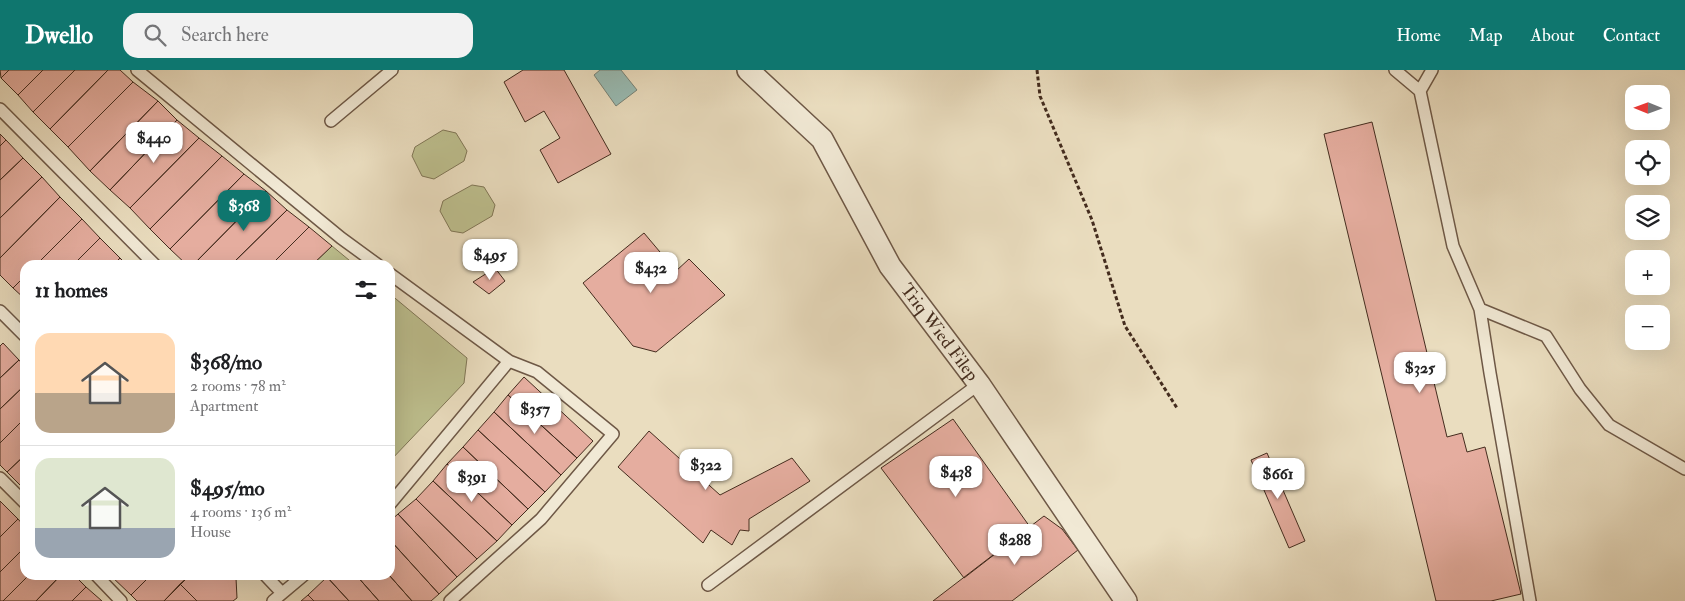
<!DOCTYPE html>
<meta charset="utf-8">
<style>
body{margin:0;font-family:"IM FELL Double Pica",serif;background:#f2f2f2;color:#202124;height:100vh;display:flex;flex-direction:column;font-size:19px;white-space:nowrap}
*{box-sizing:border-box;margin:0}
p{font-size:16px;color:#757577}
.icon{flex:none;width:28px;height:28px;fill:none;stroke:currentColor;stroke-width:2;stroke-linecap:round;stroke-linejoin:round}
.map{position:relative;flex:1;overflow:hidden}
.panel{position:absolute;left:20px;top:190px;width:375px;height:320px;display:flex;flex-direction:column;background:#fff;border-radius:15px;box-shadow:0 5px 20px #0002}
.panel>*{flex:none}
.needle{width:32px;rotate:271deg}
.buttons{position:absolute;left:1625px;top:15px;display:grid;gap:10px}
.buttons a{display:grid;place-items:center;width:45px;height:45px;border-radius:10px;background:#fff;box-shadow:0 5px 20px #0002;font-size:25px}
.price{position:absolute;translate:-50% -42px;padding:0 11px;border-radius:10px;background:#fff;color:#222;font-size:16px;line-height:32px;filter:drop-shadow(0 1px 2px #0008)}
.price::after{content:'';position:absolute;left:50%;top:30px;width:15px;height:11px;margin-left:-8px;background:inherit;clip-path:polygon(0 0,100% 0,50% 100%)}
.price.active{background:#0f766e;color:#fff}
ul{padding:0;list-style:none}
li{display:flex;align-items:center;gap:15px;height:125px;padding:0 15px}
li+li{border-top:1px solid #e0e0e0}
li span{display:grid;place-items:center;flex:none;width:140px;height:100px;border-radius:15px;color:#555}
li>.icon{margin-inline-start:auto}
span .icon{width:60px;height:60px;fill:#fffc;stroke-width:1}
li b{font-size:21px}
h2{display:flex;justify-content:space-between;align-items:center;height:60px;padding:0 15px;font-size:21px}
header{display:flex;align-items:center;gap:30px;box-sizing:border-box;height:70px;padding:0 25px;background:#0f766e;color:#fff}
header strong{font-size:24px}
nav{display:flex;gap:28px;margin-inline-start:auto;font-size:18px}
.search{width:350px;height:45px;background:#f2f2f2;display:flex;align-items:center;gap:12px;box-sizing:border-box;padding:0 18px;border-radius:15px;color:#757577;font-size:19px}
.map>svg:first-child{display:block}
</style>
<header>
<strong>Dwello</strong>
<div class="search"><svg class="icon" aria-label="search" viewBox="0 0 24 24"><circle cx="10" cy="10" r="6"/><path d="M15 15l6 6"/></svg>Search here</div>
<nav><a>Home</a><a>Map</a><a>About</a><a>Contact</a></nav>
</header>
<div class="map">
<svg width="1685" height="531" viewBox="0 0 1685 531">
<rect width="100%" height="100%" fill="#eaddbf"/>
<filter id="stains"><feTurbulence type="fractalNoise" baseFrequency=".004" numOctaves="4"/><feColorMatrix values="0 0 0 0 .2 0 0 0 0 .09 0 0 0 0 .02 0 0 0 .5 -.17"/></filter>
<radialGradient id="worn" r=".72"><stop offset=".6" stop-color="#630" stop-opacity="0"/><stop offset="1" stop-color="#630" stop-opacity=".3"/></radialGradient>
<path fill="#bdbf8e" stroke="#807656" d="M443,60L456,63L467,81L464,91L434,109L422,106L412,86L415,77Z
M472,115L484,117L495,135L492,146L463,163L451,161L440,141L443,131Z
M332,176L355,195H312Z
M390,224L467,288L464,313L390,391Z"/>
<path fill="#98bbb3" stroke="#768277" d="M600,0H621L637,20L616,36L594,5Z"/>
<path fill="#e5ad9f" stroke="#442c1e" d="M0,0H9L1,8Z
M9,0H43L18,25L1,8Z
M43,0H75L33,42L18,25Z
M75,0H108L50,59L33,42Z
M108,0H120L133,12L68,77L50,59Z
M523,0H564L611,84L558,113L540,80L560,68L544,41L525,52L504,12Z
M133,12L158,31L90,101L68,77Z
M158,31L177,50L110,120L90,101Z
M177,50L199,68L130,138L110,120Z
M1372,52L1447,367L1462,363L1467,382L1485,377L1521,524L1491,531H1436L1324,64Z
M0,64L6,70L0,76Z
M199,68L222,86L150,159L130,138Z
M6,70L23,88L0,110V76Z
M222,86L244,104L170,179L150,159Z
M23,88L42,107L0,148V110Z
M244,104L266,121L193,195H187L170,179Z
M42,107L60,127L0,188V148Z
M266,121L287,140L231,195H193Z
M60,127L82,149L36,195H25V206L13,218L0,205V188Z
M287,140L309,157L271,195H231Z
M82,149L100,168L73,195H36Z
M309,157L332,176L312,195H271Z
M644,163L676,201L689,189L725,225L656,282L633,276L583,213Z
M100,168L120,188L113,195H73Z
M120,188L127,195H113Z
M495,198L505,211L489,224L473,212Z
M25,206V229L13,218Z
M3,273L19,290L0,308V276Z
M19,290L25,297V315L0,339V308Z
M524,307L593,371L577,388L508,325Z
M25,315V348L0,373V339Z
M508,325L577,388L561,405L494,342Z
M494,342L561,405L545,422L478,360Z
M25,348V385L7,402L0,395V373Z
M953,349L1030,457L964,508L881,398Z
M478,360L545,422L528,439L463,377Z
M649,361L720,425L792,388L810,411L749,449V461L740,460L732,475L711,460L703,473L618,397Z
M463,377L528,439L512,455L447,394Z
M1267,383L1305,471L1289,478L1251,390Z
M25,385V420L7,402Z
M447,394L512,455L497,471L433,411Z
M433,411L497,471L477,489L416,429Z
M416,429L477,489L457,507L398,444Z
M0,431L18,449L0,467Z
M398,444L457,507L439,524L390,470V451Z
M1044,446L1062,459L1078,480L1012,531H933Z
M18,449L25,457V477L0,502V467Z
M390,470L439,524L431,531H412L389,505Z
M25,477V505H29L3,531H0V502Z
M29,505H61L36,531H3Z
M61,505H74L86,517L72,531H36Z
M110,505H151L131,525Z
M151,505H190L164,531H137L131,525Z
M190,505H233L236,508L237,528L233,531H197L180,514Z
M329,505H356L379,531H349L327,507Z
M356,505H389L412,531H379Z
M327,507L349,531H314L308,525Z
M180,514L197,531H164Z
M86,517L102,531H72Z
M308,525L314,531H301Z"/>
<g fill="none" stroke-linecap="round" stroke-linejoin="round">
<g stroke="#6e5846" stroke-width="14">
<path id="service" d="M137,0L341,168L378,195
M1395,0L1420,21
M1432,0L1420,21L1453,176L1480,239L1490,303L1530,531
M0,39L155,195
M331,51L392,0
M390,204L509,291L537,302L613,364L541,449L450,531
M1480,239L1546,266L1580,319L1609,355L1685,399
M0,241L25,266
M0,408L25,433
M390,434L509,291
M96,505L121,531
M265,505L282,523
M708,515L979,314
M273,531L304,505"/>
</g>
<g stroke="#6e5846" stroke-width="24">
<g id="minor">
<path id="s1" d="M748,0L822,69L890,196L979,314L1126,531"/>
</g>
</g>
<path stroke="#442c1e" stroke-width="3" stroke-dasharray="4 2.5" stroke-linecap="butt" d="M1037,0L1040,26L1092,150L1125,256L1177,338"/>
<use href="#service" stroke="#f1e9d5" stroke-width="11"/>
<use href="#minor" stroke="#f1e9d5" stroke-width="21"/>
</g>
<g text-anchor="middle" stroke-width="4" stroke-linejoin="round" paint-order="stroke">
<g font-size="18" fill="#442c1e" stroke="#f1e9d5">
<text dy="6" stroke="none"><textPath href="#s1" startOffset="328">Triq Wied Filep</textPath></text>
</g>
</g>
<rect width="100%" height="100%" filter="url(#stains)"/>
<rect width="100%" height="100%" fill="url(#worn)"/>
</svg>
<div class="buttons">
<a><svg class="needle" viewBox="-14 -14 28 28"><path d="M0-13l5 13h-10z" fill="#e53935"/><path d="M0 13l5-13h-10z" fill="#757577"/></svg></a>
<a><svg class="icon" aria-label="locate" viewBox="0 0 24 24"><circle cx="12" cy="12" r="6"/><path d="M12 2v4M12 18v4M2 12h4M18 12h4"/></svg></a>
<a><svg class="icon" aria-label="layers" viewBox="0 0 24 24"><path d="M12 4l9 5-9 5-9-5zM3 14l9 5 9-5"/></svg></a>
<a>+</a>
<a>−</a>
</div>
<b class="price" style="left:154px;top:94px">$440</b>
<b class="price active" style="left:244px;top:162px">$368</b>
<b class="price" style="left:490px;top:211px">$495</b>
<b class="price" style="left:651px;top:224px">$432</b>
<b class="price" style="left:1420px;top:324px">$325</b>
<b class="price" style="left:535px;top:365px">$357</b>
<b class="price" style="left:706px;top:421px">$322</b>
<b class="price" style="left:956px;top:428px">$438</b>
<b class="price" style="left:1278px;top:430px">$661</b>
<b class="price" style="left:472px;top:433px">$391</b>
<b class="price" style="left:1015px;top:496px">$288</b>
<section class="panel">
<h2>11 homes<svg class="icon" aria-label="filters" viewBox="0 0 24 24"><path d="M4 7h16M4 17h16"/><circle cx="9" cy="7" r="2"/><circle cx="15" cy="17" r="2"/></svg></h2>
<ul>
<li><span style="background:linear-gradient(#ffd9b3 60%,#b9a48a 0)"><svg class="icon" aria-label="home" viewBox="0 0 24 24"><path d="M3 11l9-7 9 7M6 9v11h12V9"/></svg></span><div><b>$368/mo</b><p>2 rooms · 78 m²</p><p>Apartment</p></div></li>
<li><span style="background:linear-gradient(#dfe7d0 70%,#9aa5b1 0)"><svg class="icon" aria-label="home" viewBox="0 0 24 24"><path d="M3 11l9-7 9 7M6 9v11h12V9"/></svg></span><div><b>$495/mo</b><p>4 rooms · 136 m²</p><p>House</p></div></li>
</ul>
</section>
</div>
